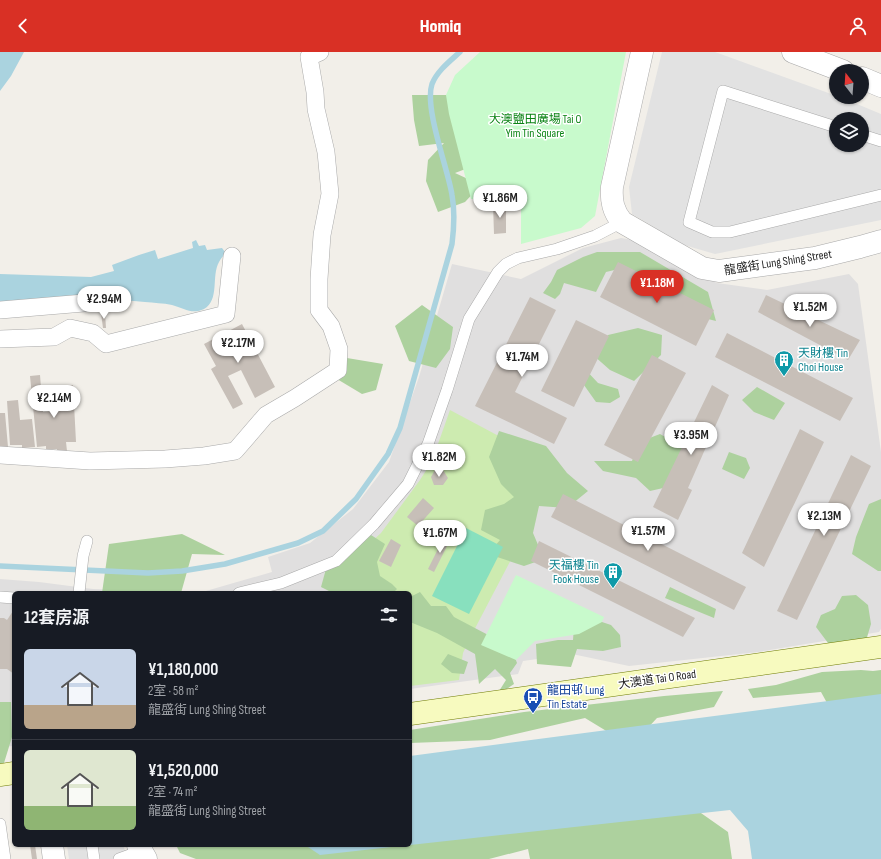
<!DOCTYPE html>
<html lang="zh">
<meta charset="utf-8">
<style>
body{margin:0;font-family:"Sofia Sans Condensed","Noto Sans SC",sans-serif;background:#20242c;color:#f1f3f6;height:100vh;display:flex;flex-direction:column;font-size:15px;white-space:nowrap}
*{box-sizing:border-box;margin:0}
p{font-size:13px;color:#9ea1a6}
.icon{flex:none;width:22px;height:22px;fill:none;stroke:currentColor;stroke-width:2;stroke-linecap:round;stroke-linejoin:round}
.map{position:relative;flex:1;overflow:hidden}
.side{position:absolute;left:12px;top:539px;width:400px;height:256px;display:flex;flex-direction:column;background:#171b24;border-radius:6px;box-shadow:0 1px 3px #0004}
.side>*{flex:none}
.needle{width:26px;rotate:343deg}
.controls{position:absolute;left:829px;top:12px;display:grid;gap:8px}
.controls a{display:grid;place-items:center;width:40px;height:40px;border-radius:50%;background:#171b24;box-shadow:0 1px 3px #0004;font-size:20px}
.price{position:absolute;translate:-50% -34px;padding:0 9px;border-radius:14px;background:#fff;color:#222;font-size:13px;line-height:26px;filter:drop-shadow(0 1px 2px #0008)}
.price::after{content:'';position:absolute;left:50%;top:24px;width:12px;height:9px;margin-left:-6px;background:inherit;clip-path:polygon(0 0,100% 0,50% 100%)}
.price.on{background:#d93025;color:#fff}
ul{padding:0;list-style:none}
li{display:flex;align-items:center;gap:12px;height:100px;padding:0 12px}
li+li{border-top:1px solid #363941}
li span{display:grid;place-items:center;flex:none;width:112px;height:80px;border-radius:6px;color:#555}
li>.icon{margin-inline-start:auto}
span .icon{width:48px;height:48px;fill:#fffc;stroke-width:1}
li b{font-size:17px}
h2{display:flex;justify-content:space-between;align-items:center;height:48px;padding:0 12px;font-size:17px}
header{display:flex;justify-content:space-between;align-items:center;height:52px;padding:0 12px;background:#d93025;color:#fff;font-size:18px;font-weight:800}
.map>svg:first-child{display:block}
</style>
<header><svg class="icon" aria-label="back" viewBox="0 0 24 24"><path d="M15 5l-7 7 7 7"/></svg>Homiq<svg class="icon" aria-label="person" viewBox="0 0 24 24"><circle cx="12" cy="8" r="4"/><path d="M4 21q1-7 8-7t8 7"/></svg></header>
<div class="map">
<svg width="881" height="807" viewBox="0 0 881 807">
<rect width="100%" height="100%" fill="#f2efe9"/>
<path fill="#e0dfdf" d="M621,186L651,191L717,231L767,238L849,222L858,232L881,400V577L879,580L758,600L629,614L572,602L523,609L518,622L410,637V541H199L272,520L268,505L310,491L353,457L389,410L419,325L452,212L521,227L583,196Z
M0,527L39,530L93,537L196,541H14V694L0,695Z"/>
<path fill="#cdebb0" d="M450,358L559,416L470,586L463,601L459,628L410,634V541H330L328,535L349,510L381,481L420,428L432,409Z"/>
<path fill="#add19e" d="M412,43H457L476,113L455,121L481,133L465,150L438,160L426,129L428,108L444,91L419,94L414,68Z
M597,200H640L708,240L716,269L696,264L623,216L606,220L596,240L564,231L560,242L555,247L543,241L551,230L557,218L583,205Z
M422,253L453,275L450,297L436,316L409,309L395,274Z
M638,276L662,283L661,303L634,329L610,318L593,303L608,283Z
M347,306L383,312L376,338L362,342L337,327Z
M584,316L598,331L618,337L620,345L610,351L596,350L579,326Z
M757,335L785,351L774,368L754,360L742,348Z
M499,379L546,394L567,421L588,439L567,456L539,454L533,481L544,507L524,514L488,502L500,488L481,478L485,458L504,452L514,445L501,432L489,405Z
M660,382L690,399L672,434L650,439L636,426L603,419L594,409H632L639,390Z
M729,400L746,406L750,416L744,427L722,417Z
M881,447V519H878L852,502L856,485L869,452Z
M182,482L225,503L192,502L181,541H102L109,492Z
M371,483L385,492L377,510L380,524L392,532L397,537L393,541H333L321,535L326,517L346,504Z
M670,535L716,557L714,566L665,546Z
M420,540L431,554H446L454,565L511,595L517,611L510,621L514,632L496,644L506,628L495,617L479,632L475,602L437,581L410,570V545Z
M856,543L868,553L871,572L865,592L831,595L816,575L821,563L835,557L842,544Z
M575,561L611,573L620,583L621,595L603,599L577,597L571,615L537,612L536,592L558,588H573Z
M448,602L468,610L464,622L452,621L441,612Z
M861,618L873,619L881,618V667L832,660L821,640L753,646L748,637L776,633L822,620Z
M723,639L714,655L657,666L631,694L585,666L490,688L410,691V678L524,660L664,644Z
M0,650H11L12,685L4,711L0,712Z
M671,740L728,780L732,807H530L528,797L489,807H196L180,801L176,793H410V781Z"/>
<path fill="#c8facc" d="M480,0H626L595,164L581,176L521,192V147H471L449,62L446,43L455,23Z
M516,523L604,565L602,570L579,582L535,589L516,608L481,593Z"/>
<path fill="#88e0be" d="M466,476L503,495L469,562L432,544Z"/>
<path fill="#e2e2e2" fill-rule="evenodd" d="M662,0H715L845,47L881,62V168L715,202L684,193L632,162L629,135ZM836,67H862V93H836Z
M67,793H123L128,807H69Z"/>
<path fill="#aad3df" d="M0,0H24L11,24L0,39Z
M196,188L199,194L205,193L207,198L222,196L225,200C224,204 221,206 219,210C211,224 220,248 204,257C192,263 184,256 172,253C163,251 154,251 145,250C122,248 99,244 75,246C50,248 25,252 0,255V222L91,225L114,219L112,213L139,203L155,198L158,207L193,196L192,190Z
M881,642V807H752L748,779L730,758L410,793V704Z
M305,793H409L320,803Z"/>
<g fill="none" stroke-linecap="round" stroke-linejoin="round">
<path stroke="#aad3df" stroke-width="5.5" d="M0,514L148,521L182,519L225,512L298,491L323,479L356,447L388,402L400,376L452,192C454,176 455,159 452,143C448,117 424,56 432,32C437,19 450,9 460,0"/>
</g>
<path fill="#c7bfb8" d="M493,152H506V181L494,182Z
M618,210L714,258L696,294L600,245Z
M766,243L860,288L848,308L758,260Z
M530,245L556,258L515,340L567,366L554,392L475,354Z
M101,261H105L106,276H103Z
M576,268L609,284L574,355L541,339Z
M242,272L275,335L255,346L241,318L228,324L243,352L233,357L211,317L216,314L204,292Z
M727,281L853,346L840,369L715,305Z
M652,303L686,321L638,410L604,393Z
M40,323L43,360L54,359V348L64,347V334L73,333L76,390H66L67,399H57V397L46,398V394L37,395L30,324Z
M712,333L729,343L688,436L692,438L678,468L653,455Z
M18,348L20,368L32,367L35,395L22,396V393H10L7,349Z
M0,361H5L8,395H0Z
M800,377L824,390L764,515L742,501Z
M851,403L871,414L797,568L777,559Z
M435,418H443L448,426L443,433H434L431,425Z
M563,442L746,535L734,558L551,465Z
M423,446L434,456L418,474L407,465Z
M445,483L451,486L434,520L428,517Z
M391,487L401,493L391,515L379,509Z
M539,489L695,566L683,585L531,509Z
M13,559L14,560V622L7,617H0V566H4L7,568Z
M30,793H35L37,807H32Z"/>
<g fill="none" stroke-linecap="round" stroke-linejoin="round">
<g stroke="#a9a9a9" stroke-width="12">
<path id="service" d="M836,75L723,39L689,170L712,180H730L881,143
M862,83L881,89
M79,541L83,504L87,489
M239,541L281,531L336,509L374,472L408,432L428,392L447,338L469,267L498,220L506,212L518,206L557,197L595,184L622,170
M0,545L14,546
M0,772L5,807
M92,793L94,807
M119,807L130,803L140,797"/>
</g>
<g stroke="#a9a9a9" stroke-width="18">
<path id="pedestrian" d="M0,258L96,250
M0,287L54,285L70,276L93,281L106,292L226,262L232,204
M0,403L90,409L165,407L204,404L235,399L266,363L295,346L338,318L339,297L331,274L319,258V227L322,183L330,142L326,100L316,57L315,40L309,5L320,0"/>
</g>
<g stroke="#a9a9a9" stroke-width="23">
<path id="minor" d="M642,0L612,135C611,149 613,159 622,170L702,216L719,219L815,206L860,195L881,189
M793,0L843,19
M862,26L881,34
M52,793L54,807
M138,793L146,807"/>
</g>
<g stroke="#707d05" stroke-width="23">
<path id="secondary" d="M410,662L881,595
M0,723L14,721"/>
</g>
<use href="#service" stroke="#fff" stroke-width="11"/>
<use href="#pedestrian" stroke="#fff" stroke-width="17"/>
<use href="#minor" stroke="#fff" stroke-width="22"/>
<use href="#secondary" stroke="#f7fabf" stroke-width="22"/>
</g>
<defs>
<g id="building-pin" transform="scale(1)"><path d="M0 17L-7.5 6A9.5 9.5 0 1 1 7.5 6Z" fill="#0f9aa8" stroke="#fff"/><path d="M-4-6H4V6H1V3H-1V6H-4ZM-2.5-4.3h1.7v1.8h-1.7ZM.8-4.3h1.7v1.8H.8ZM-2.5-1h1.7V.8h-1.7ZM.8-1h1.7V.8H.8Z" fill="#fff"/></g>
<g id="bus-pin" transform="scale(1)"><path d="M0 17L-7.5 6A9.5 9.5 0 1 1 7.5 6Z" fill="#1a4fb4" stroke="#fff"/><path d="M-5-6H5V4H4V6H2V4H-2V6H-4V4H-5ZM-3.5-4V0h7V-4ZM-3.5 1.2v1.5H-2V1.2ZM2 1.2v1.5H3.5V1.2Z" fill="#fff"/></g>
</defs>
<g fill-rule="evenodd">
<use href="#building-pin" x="784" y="308"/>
<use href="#building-pin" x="613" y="520"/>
<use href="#bus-pin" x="533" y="645"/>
</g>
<g text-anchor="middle" stroke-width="3" stroke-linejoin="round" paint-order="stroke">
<g font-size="12" fill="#0c8416" stroke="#fff">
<text x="535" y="71">大澳鹽田廣場 Tai O<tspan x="535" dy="14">Yim Tin Square</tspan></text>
</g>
<g font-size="12" fill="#222" stroke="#fff">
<text transform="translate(778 210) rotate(-9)" y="4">龍盛街 Lung Shing Street</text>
<text transform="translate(657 627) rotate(-8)" y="4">大澳道 Tai O Road</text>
</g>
<g font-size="12" fill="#0d838f" stroke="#fff" text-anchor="start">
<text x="798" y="305">天財樓 Tin<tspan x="798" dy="14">Choi House</tspan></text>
<text x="599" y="517" text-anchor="end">天福樓 Tin<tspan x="599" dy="14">Fook House</tspan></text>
</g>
<g font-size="12" fill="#164399" stroke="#fff" text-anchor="start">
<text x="547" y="642">龍田邨 Lung<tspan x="547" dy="14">Tin Estate</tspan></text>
</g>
</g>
</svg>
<div class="controls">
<a><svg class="needle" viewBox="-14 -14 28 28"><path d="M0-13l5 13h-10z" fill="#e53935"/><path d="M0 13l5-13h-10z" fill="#9ea1a6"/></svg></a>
<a><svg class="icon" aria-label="layers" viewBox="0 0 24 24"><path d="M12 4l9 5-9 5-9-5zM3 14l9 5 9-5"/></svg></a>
</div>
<b class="price" style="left:500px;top:167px">¥1.86M</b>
<b class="price on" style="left:657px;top:252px">¥1.18M</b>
<b class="price" style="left:104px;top:268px">¥2.94M</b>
<b class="price" style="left:810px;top:276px">¥1.52M</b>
<b class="price" style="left:238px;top:312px">¥2.17M</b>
<b class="price" style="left:522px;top:326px">¥1.74M</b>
<b class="price" style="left:54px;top:367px">¥2.14M</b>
<b class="price" style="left:691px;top:404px">¥3.95M</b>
<b class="price" style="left:439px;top:426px">¥1.82M</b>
<b class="price" style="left:824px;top:485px">¥2.13M</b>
<b class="price" style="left:648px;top:500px">¥1.57M</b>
<b class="price" style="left:440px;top:502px">¥1.67M</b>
<section class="side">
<h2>12套房源<svg class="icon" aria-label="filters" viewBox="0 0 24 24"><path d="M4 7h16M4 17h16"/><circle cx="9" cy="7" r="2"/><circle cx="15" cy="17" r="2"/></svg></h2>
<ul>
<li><span style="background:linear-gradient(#c9d6e8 70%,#b9a48a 0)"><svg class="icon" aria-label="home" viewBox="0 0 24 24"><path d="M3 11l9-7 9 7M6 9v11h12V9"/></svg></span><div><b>¥1,180,000</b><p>2室 · 58 m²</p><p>龍盛街 Lung Shing Street</p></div></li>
<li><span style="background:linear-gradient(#dfe7d0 70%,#8fb573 0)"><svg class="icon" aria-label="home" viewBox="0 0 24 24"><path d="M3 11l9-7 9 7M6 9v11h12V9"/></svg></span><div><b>¥1,520,000</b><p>2室 · 74 m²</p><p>龍盛街 Lung Shing Street</p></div></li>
</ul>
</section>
</div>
